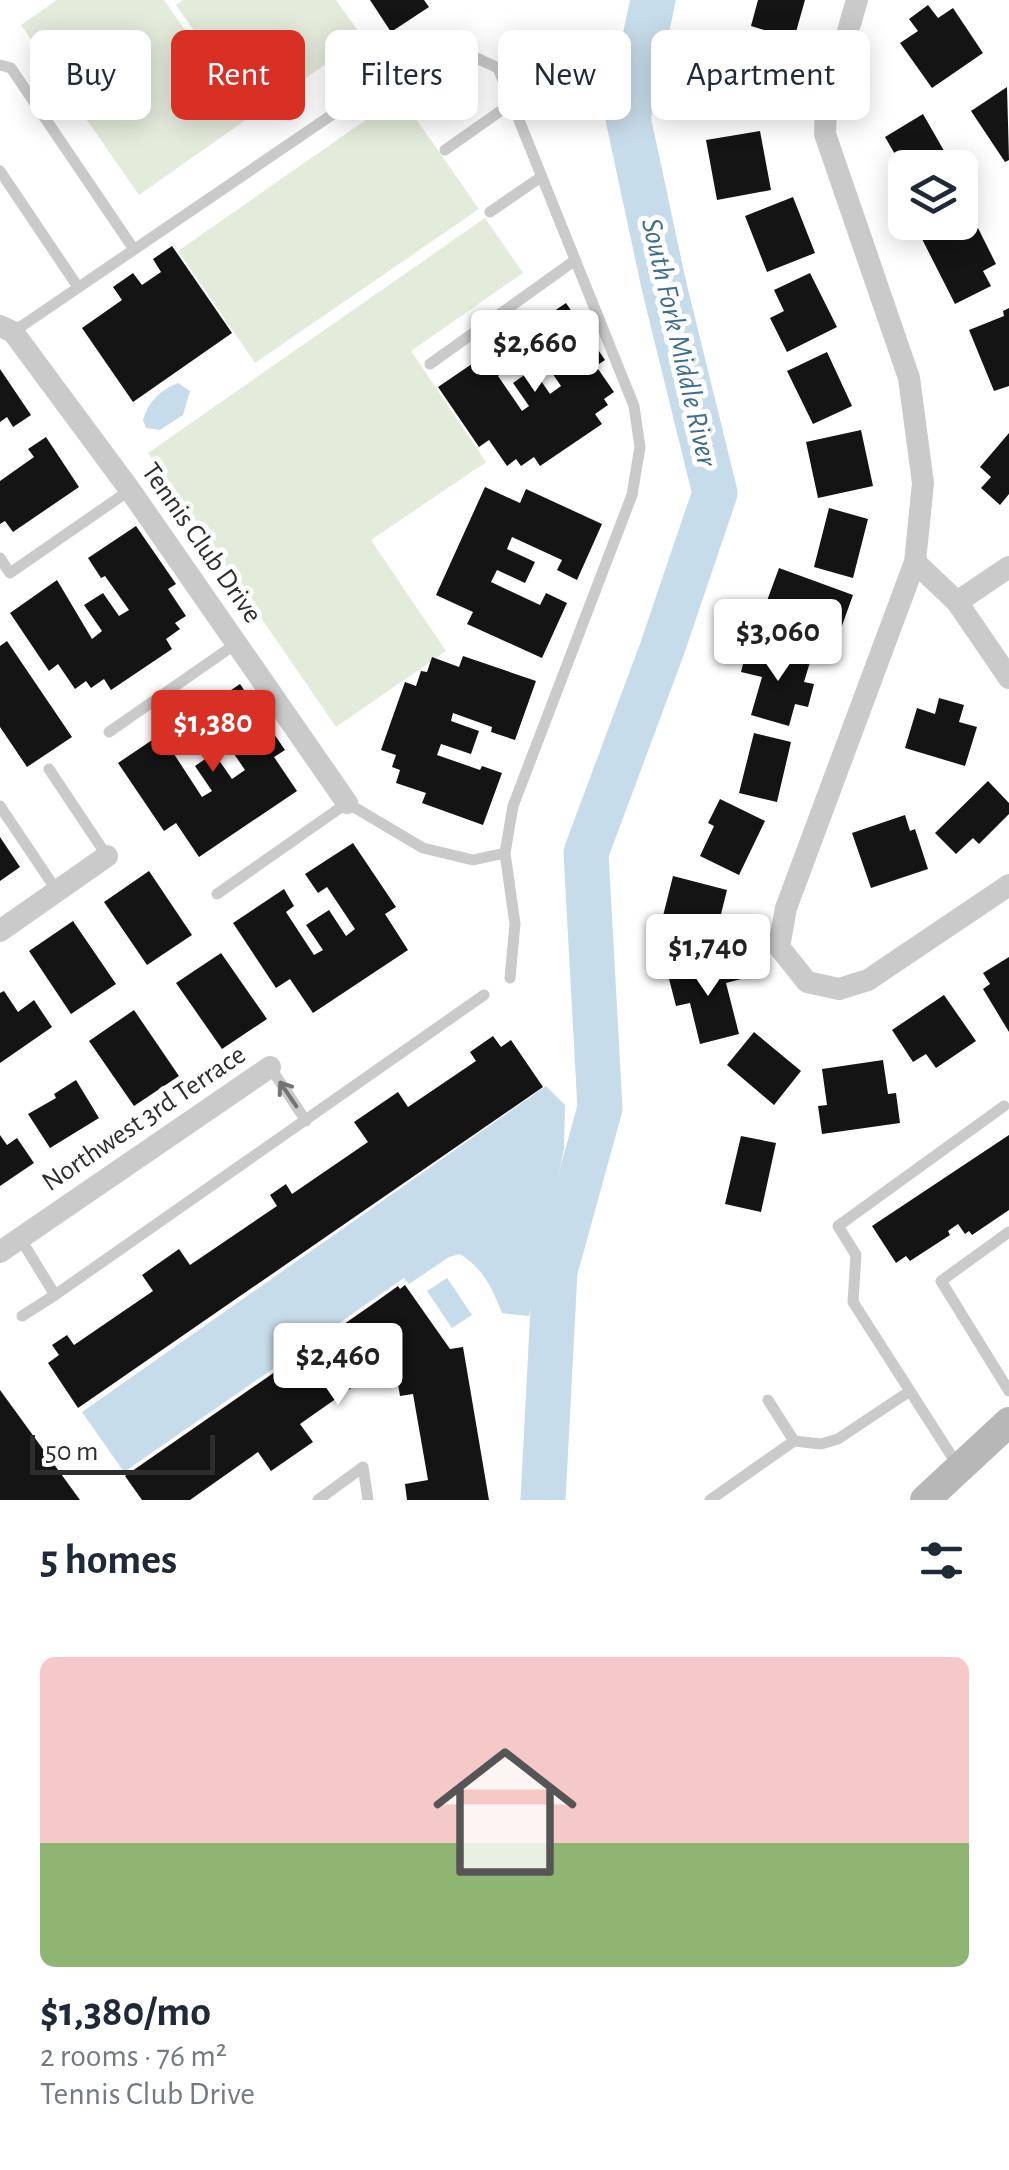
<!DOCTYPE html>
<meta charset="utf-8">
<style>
body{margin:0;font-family:"Alegreya Sans",sans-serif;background:#f6f6f7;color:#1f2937;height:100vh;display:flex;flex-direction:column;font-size:38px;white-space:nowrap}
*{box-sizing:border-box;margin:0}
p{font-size:32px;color:#747a83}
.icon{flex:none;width:55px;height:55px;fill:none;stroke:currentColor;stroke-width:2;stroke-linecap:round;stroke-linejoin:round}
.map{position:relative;height:1500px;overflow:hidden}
.drawer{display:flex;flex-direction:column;background:#fff;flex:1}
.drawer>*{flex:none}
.top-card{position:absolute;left:30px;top:30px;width:950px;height:90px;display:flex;gap:20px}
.fabs{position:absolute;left:888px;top:150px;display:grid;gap:20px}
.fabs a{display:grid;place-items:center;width:90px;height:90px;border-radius:15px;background:#fff;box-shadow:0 5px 25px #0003;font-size:50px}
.scale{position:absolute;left:30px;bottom:25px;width:185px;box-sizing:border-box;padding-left:10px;border:5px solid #2d2d2d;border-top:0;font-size:28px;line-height:35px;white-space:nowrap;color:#2d2d2d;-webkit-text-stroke:8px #fff;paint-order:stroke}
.price{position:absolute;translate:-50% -85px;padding:0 22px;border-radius:10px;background:#fff;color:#222;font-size:32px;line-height:65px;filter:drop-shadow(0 2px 5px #0008)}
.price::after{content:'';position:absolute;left:50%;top:60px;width:30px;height:22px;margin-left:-15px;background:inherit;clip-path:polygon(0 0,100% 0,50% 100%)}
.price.selected{background:#d93025;color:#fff}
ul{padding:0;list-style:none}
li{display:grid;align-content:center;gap:20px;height:530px;padding:0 40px}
li span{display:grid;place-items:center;height:310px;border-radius:15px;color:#555}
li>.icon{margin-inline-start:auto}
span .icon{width:180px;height:180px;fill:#fffc;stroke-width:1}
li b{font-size:42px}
h2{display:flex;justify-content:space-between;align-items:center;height:120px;padding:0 40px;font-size:42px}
.pill{padding:0 35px;border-radius:15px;background:#fff;box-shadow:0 5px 25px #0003;font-size:35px;line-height:90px}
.pill.selected{background:#d93025;color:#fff}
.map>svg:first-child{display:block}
</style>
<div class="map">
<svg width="1009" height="1500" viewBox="0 0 1009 1500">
<rect width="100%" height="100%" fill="#fff"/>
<path fill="#e3ebdb" d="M57,0H164L247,119L139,195L21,25Z
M183,0H336L363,38L253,115L176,5Z
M400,96L479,209L255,363L178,251Z
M485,218L523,273L411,351L486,462L371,540L446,651L336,727L148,453Z"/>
<path fill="#c7dcea" d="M178,383L190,391L183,415L160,430L146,428L143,420C148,402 160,390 178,383Z
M546,1086L565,1105L564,1149L529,1316L502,1313C492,1287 483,1269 460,1254L449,1257L409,1284L404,1278L124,1472L82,1412Z
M447,1278L472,1315L452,1328L427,1291Z"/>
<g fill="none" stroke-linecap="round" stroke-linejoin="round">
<path stroke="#c7dcea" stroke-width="45" d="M543,1500L555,1271L600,1108L586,853L662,649L715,493L664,286L628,118L653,0"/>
</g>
<path fill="#141414" d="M370,0H424L429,7L391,32Z
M758,0H805L794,39L751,26Z
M928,5L938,18L953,8L983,53L932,88L900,43L918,31L909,19Z
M721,41L772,54L768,70L783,74L777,98L763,94L758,114L706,100Z
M1007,87L1009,160L1005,162L971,111Z
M923,114L947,156L927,168H903L885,137Z
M760,131L771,190L717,200L706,140Z
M793,197L815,253L767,272L745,216Z
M960,213L969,233L978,228L996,264L983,271L991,286L955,304L922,239L953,222H960Z
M172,246L232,333L133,402L82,328L122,300L113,287L133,273L142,285L161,272L153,259Z
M810,273L837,327L787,352L770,318L784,311L774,290Z
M566,303L605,360L596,366L614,392L604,399L608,405L595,414L602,424L540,466L534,457L521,466L516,459L507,466L489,440L479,447L438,387L488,353L502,373L498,376L522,411L529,406L513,383L533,369L550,394L561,386L533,345L530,348L520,334Z
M1009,308V386L994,391L969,330L1004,316L1003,311Z
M827,352L852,406L813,424L787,371Z
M0,369L31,415L13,427L7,417L0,422Z
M861,430L873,486L818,498L806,442Z
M1009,433V494L1000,505L981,488L991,477L980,467Z
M46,437L79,487L13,532L5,521L0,524V481L34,457L28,449Z
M485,487L520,503L526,489L602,524L577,580L557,570L562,560L512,537L507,549L535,562L525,583L497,570L491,582L540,605L546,593L567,603L542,658L467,624L473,612L436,595Z
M829,508L868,519L853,578L814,567Z
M136,526L176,584L168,589L186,616L175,623L180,629L166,639L172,649L111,690L104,679L91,688L86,681L75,689L58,664L49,671L10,613L57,580L92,639L102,631L84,605L103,593L119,616L129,610L105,576L101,578L88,558Z
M779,568L853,595L830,659L756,631Z
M7,641L72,737L27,767L0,727V646Z
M748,645L810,662L804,682L814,684L808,707L795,704L789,726L751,715L762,677L741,672Z
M463,656L536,681L515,740L491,732L492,727L453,713L451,721L479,731L471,754L441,744L437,755L480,770L482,766L502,773L483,825L422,803L426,793L396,783L400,770L392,767L396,755L381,750L405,682L416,686L421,671L427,672L432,657L459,667Z
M240,684L285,750L274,757L297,791L199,857L176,823L164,831L118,763L170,728L183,748L174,754L202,797L212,791L195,766L214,753L232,779L245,770L213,723L202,730L193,716Z
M939,698L964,705L959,722L977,727L965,766L905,748L917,708L935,714Z
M754,733L791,742L777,802L739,793Z
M988,781L1009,803V814L979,844L973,838L956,854L935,833Z
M720,799L765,821L739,875L700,856L714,826L708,823Z
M905,815L910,831L915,829L928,869L871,888L852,833Z
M0,837L20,867L0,881Z
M353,843L396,907L385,914L408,950L313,1013L290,979L276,988L233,923L284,889L294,906L286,912L314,955L323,950L306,925L329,910L346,936L355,929L327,887L318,893L305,874Z
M149,871L192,935L147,965L104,902Z
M673,876L727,890L712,950L658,936Z
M73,921L116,984L71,1014L29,951Z
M221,953L267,1019L222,1049L176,983Z
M1009,957V1032L983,989L990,984L983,973Z
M736,959L741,979L726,983L739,1034L700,1044L690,1003L676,1006L668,975Z
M4,991L18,1012L34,1000L52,1027L0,1063V993Z
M944,995L976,1041L936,1068L926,1054L913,1062L892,1030Z
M134,1010L179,1076L134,1106L89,1041Z
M754,1032L801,1071L774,1105L727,1065Z
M493,1036L501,1047L511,1040L543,1087L78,1408L48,1363L59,1355L52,1345L67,1335L74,1345L153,1291L142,1275L179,1249L190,1265L277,1206L270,1195L286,1184L292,1194L368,1142L354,1122L398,1092L408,1107L476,1061L470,1052Z
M883,1060L888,1094L896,1093L900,1123L822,1134L818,1106L827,1105L822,1069Z
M76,1080L99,1118L50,1148L28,1114L56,1098L54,1094Z
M0,1135L7,1145L17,1138L34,1163L0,1186Z
M1009,1135V1210L972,1235L969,1231L965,1234L958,1224L948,1231L950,1235L910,1261L906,1256L896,1263L872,1226Z
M741,1136L776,1143L761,1212L725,1204Z
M405,1285L450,1349L463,1347L489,1500H407L405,1484L428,1480L413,1394L400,1396L396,1373L401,1372L399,1368L381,1381L374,1372L300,1424L313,1442L271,1471L258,1452L190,1500H142L125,1476L370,1306L398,1286L400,1289Z
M0,1390L80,1500H0Z"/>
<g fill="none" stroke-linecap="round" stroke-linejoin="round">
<path stroke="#cacaca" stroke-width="11" d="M0,65L11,68L133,248
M445,150L512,103
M0,171L78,287
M490,212L541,177
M13,332L389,76L466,53L498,68L634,406L640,447L632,495L513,806L505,853L515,924L510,978
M430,364L574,261
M0,558L10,573L130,490
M109,732L237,643
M49,769L107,856
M0,806L57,891
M217,894L347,803L423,848L473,860L505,853
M270,1067L306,1121
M1009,1232L941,1281L1009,1391
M20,1238L55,1295L484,995
M22,1316L55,1295
M794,1441L821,1444L838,1439L910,1391
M958,1466L853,1302L856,1255L838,1226L1004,1106
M318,1500L363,1467L368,1500
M710,1500L794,1441L768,1400"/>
<path stroke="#cacaca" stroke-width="22" d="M857,0L826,107L825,134L909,378L923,483L915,562L957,602L1009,678
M0,326L13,332L130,490L347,803
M915,562L786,908L779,947L807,982L839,989L868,980L1009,885
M957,602L1009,567
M0,931L107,856
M0,1252L270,1067"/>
<path stroke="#b7b7b7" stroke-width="30" d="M925,1500L1009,1422"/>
</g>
<defs><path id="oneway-shaft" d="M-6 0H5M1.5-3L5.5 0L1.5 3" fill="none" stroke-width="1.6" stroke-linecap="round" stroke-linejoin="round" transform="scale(2.5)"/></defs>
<use stroke="#747474" href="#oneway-shaft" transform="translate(288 1094) rotate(-124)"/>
<g text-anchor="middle" stroke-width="10" stroke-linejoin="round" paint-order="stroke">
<g font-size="28" fill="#2d2d2d" stroke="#fff">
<text transform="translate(203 542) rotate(55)" y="10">Tennis Club Drive</text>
<text transform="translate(143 1117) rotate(-34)" y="10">Northwest 3rd Terrace</text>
</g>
<g font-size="30" font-style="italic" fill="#3d6c8d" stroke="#fff">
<text transform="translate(680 342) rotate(77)" y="10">South Fork Middle River</text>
</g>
</g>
</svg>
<div class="fabs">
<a><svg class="icon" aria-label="layers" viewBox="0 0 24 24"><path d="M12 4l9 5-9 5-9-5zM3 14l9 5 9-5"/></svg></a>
</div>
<div class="scale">50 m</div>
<b class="price" style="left:535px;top:395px">$2,660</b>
<b class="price" style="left:778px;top:684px">$3,060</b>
<b class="price selected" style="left:213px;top:775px">$1,380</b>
<b class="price" style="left:708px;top:999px">$1,740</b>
<b class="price" style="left:338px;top:1408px">$2,460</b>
<div class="top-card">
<a class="pill">Buy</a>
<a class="pill selected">Rent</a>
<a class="pill">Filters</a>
<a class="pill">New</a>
<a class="pill">Apartment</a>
</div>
</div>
<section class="drawer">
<h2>5 homes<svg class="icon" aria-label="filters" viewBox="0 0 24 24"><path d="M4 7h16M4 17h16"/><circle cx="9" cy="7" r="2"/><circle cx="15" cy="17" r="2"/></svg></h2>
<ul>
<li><span style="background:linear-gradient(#f6c9c9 60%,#8fb573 0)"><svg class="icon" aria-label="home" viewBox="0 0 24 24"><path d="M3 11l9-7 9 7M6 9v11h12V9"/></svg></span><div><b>$1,380/mo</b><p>2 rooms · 76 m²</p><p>Tennis Club Drive</p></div></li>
</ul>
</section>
